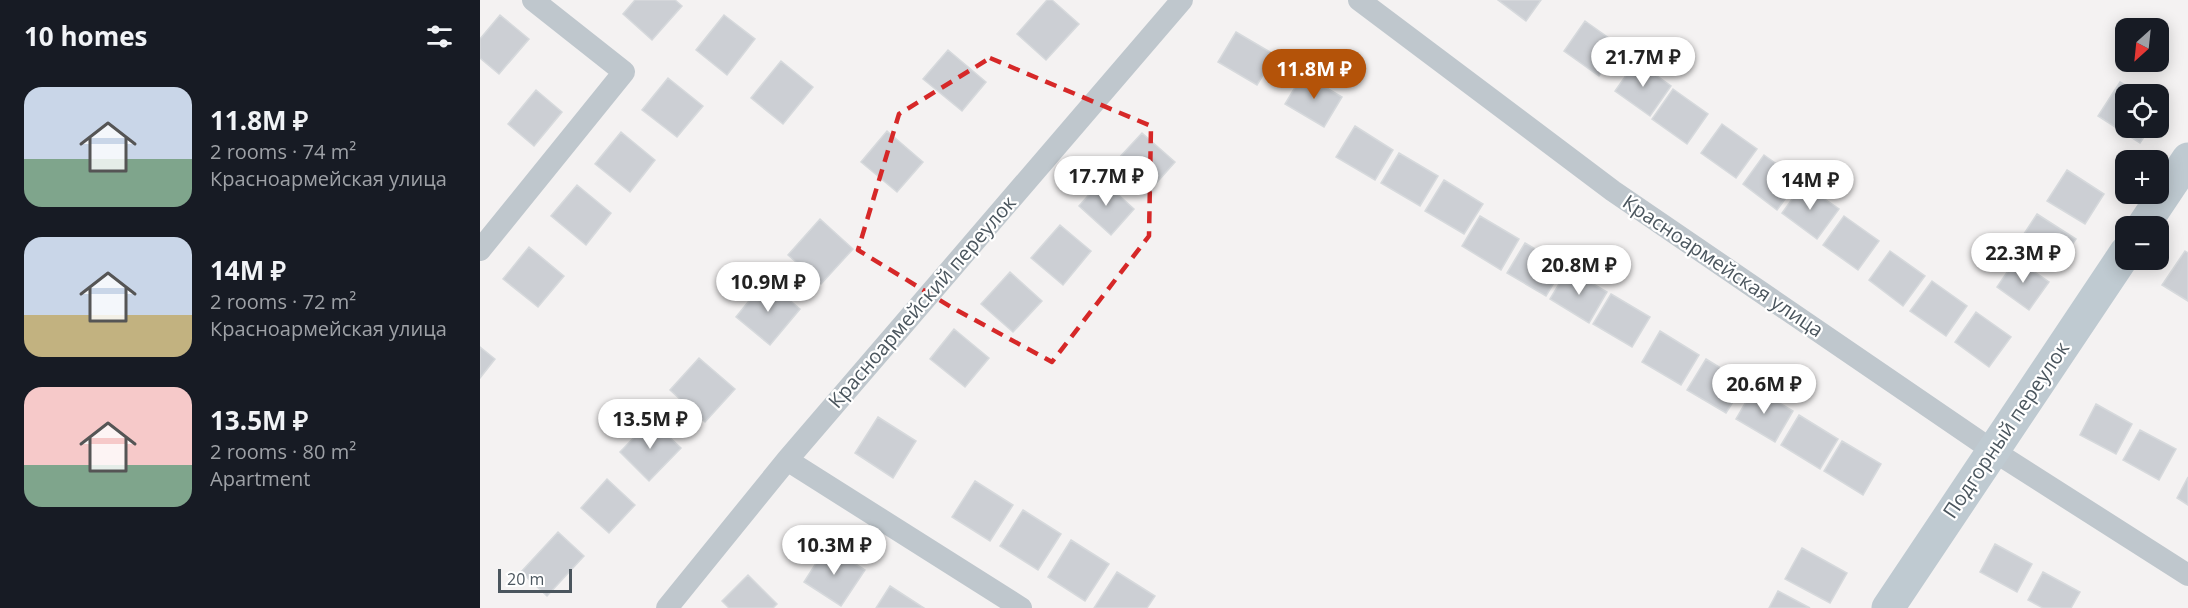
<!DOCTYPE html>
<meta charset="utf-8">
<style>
body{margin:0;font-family:"Open Sans",sans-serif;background:#242831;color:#f1f3f6;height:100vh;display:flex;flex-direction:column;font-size:22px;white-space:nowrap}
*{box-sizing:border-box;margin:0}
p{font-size:20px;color:#9ea1a6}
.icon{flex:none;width:33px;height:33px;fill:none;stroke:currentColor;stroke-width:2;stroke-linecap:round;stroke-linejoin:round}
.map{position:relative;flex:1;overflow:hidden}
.drawer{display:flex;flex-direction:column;background:#171b24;width:480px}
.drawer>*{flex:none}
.needle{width:39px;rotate:207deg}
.tools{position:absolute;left:1635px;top:18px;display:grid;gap:12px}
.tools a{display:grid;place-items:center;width:54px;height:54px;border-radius:12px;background:#171b24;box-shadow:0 3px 15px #0003;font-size:30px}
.scale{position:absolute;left:18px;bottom:15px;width:74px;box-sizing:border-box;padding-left:6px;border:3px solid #4b565e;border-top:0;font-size:16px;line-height:21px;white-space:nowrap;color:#4b565e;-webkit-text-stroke:4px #fff;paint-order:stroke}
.price{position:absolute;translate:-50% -51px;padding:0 14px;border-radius:21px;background:#fff;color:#222;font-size:20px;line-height:39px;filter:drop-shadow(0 2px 3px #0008)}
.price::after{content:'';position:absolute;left:50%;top:36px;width:18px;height:14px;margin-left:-9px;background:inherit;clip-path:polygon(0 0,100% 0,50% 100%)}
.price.selected{background:#b45309;color:#fff}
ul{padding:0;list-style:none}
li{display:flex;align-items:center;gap:18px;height:150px;padding:0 24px}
li span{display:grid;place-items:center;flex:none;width:168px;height:120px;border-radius:18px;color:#555}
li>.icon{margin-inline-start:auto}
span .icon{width:72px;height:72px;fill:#fffc;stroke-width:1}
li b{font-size:26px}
h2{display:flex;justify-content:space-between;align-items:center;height:72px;padding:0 24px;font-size:26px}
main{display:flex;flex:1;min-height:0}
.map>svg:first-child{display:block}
</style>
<main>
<section class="drawer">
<h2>10 homes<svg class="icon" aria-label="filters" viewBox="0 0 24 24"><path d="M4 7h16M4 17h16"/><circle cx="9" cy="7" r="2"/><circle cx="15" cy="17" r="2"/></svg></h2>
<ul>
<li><span style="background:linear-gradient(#c9d6e8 60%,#7fa58c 0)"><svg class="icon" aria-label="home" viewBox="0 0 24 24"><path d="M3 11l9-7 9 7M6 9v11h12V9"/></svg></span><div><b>11.8M ₽</b><p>2 rooms · 74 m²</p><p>Красноармейская улица</p></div></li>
<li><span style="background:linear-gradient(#c9d6e8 65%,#c2b280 0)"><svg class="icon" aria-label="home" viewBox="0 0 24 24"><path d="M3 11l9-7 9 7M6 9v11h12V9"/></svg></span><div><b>14M ₽</b><p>2 rooms · 72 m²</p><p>Красноармейская улица</p></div></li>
<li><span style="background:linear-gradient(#f6c9c9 65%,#7fa58c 0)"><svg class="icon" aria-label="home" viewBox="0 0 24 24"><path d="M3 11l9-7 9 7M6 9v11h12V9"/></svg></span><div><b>13.5M ₽</b><p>2 rooms · 80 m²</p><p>Apartment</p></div></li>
</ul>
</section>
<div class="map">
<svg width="1708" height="608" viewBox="0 0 1708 608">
<rect width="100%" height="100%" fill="#f4f2f2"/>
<path fill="#cccfd4" stroke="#d6d9dc" stroke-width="1.5" d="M155,0H195L202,6L172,40L143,14Z
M567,0H572L599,24L566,60L537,34Z
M1018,0H1061L1046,21Z
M20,15L49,39L19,74L0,58V39Z
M244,15L275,39L247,75L216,50Z
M1105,21L1140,46L1119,76L1084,51Z
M756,32L795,55L777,85L738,62Z
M468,50L506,82L482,111L443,79Z
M301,61L333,87L303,124L271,98Z
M1156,61L1191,86L1170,116L1135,91Z
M823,74L862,97L844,127L805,104Z
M188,78L223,106L197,137L162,110Z
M1640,82L1660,94H1646V128H1670L1660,143L1618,116Z
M1193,89L1228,114L1207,144L1172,119Z
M56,90L82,112L54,146L28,124Z
M1242,124L1277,149L1256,178L1221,153Z
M875,126L913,150L895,180L856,157Z
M407,131L443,162L417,192L381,162Z
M141,132L175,160L150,192L115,164Z
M662,133L695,162L671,189L638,159Z
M919,153L958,176L940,206L901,183Z
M1284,155L1319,180L1297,210L1263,184Z
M1587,170L1624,194L1605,224L1567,201Z
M622,180L654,209L631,235L599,206Z
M964,180L1003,204L984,234L945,211Z
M1323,184L1359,209L1337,239L1302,213Z
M97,185L131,213L106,245L71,216Z
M1557,214L1596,239L1576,268L1538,243Z
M1000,216L1039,239L1021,270L982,246Z
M1364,216L1399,241L1378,270L1343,245Z
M340,219L373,249L341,284L308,255Z
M580,225L611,251L583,285L551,258Z
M1045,243L1084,266L1066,296L1027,273Z
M49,247L84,276L58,307L23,279Z
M1410,251L1445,276L1423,306L1389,280Z
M1705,251L1708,253V301L1682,285Z
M1536,259L1569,282L1549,310L1517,287Z
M1088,269L1127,292L1109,323L1070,299Z
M530,272L562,301L533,332L501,304Z
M286,280L320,309L290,345L256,317Z
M1452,281L1487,306L1466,336L1430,311Z
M1131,294L1170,317L1152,347L1113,324Z
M1496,312L1531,337L1509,367L1475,342Z
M474,329L509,358L485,387L450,359Z
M1180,331L1219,355L1201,385L1162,362Z
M0,347L15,359L0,378Z
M219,358L255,389L225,422L190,390Z
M1226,359L1265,383L1246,413L1207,390Z
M1274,388L1313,411L1295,442L1256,419Z
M1616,404L1652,424L1636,454L1600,435Z
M1319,415L1358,439L1340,469L1301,445Z
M398,417L436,441L413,478L375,453Z
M171,420L201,448L169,481L140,452Z
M1660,430L1696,449L1679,480L1643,460Z
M1362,441L1401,464L1383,495L1344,471Z
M1708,477V505L1697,498Z
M127,479L155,505L129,533L101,508Z
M495,481L533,505L510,541L472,517Z
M543,510L581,534L558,570L520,546Z
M78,532L104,556L67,596L41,572Z
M591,540L629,564L605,601L568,577Z
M1515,544L1552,564L1537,592L1500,572Z
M347,546L385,570L361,606L324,582Z
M1322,548L1367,573L1350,603L1305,579Z
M637,572L675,596L667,608H614Z
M1563,572L1600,592L1591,608H1563L1548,600Z
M268,575L297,604L293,608H249L242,601Z
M410,586L444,608H396Z
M1298,591L1330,608H1289Z"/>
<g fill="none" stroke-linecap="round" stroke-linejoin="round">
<path stroke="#bfc7cd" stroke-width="22" d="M879,0L1133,191L1512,450L1708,575
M0,250L144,72L53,0
M307,460L541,608
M187,608L307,460L702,0"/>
<path stroke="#bfcad1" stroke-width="33" d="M1663,226L1708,159
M1408,608L1646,252"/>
</g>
<path fill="none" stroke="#d62828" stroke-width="4.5" stroke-dasharray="12 8" stroke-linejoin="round" d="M510,58L671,126L669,236L572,362L471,307L378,250L419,114Z"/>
<g text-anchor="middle" stroke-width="4.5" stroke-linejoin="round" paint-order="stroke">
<g font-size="20" fill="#4b565e" stroke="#fff">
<text transform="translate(1243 266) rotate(34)" y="7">Красноармейская улица</text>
<text transform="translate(442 302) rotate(-49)" y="7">Красноармейский переулок</text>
<text transform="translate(1526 430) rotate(-56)" y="7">Подгорный переулок</text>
</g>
</g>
</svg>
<div class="tools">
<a><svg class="needle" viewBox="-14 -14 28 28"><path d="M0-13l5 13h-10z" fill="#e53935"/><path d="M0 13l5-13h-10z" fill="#9ea1a6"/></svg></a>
<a><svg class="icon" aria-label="locate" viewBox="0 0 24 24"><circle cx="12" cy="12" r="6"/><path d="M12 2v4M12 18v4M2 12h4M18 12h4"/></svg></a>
<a>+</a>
<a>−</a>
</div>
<div class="scale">20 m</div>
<b class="price" style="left:1163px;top:88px">21.7M ₽</b>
<b class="price selected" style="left:834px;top:100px">11.8M ₽</b>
<b class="price" style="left:626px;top:207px">17.7M ₽</b>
<b class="price" style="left:1330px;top:211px">14M ₽</b>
<b class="price" style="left:1543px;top:284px">22.3M ₽</b>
<b class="price" style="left:1099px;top:296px">20.8M ₽</b>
<b class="price" style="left:288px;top:313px">10.9M ₽</b>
<b class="price" style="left:1284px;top:415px">20.6M ₽</b>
<b class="price" style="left:170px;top:450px">13.5M ₽</b>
<b class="price" style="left:354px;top:576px">10.3M ₽</b>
</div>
</main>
